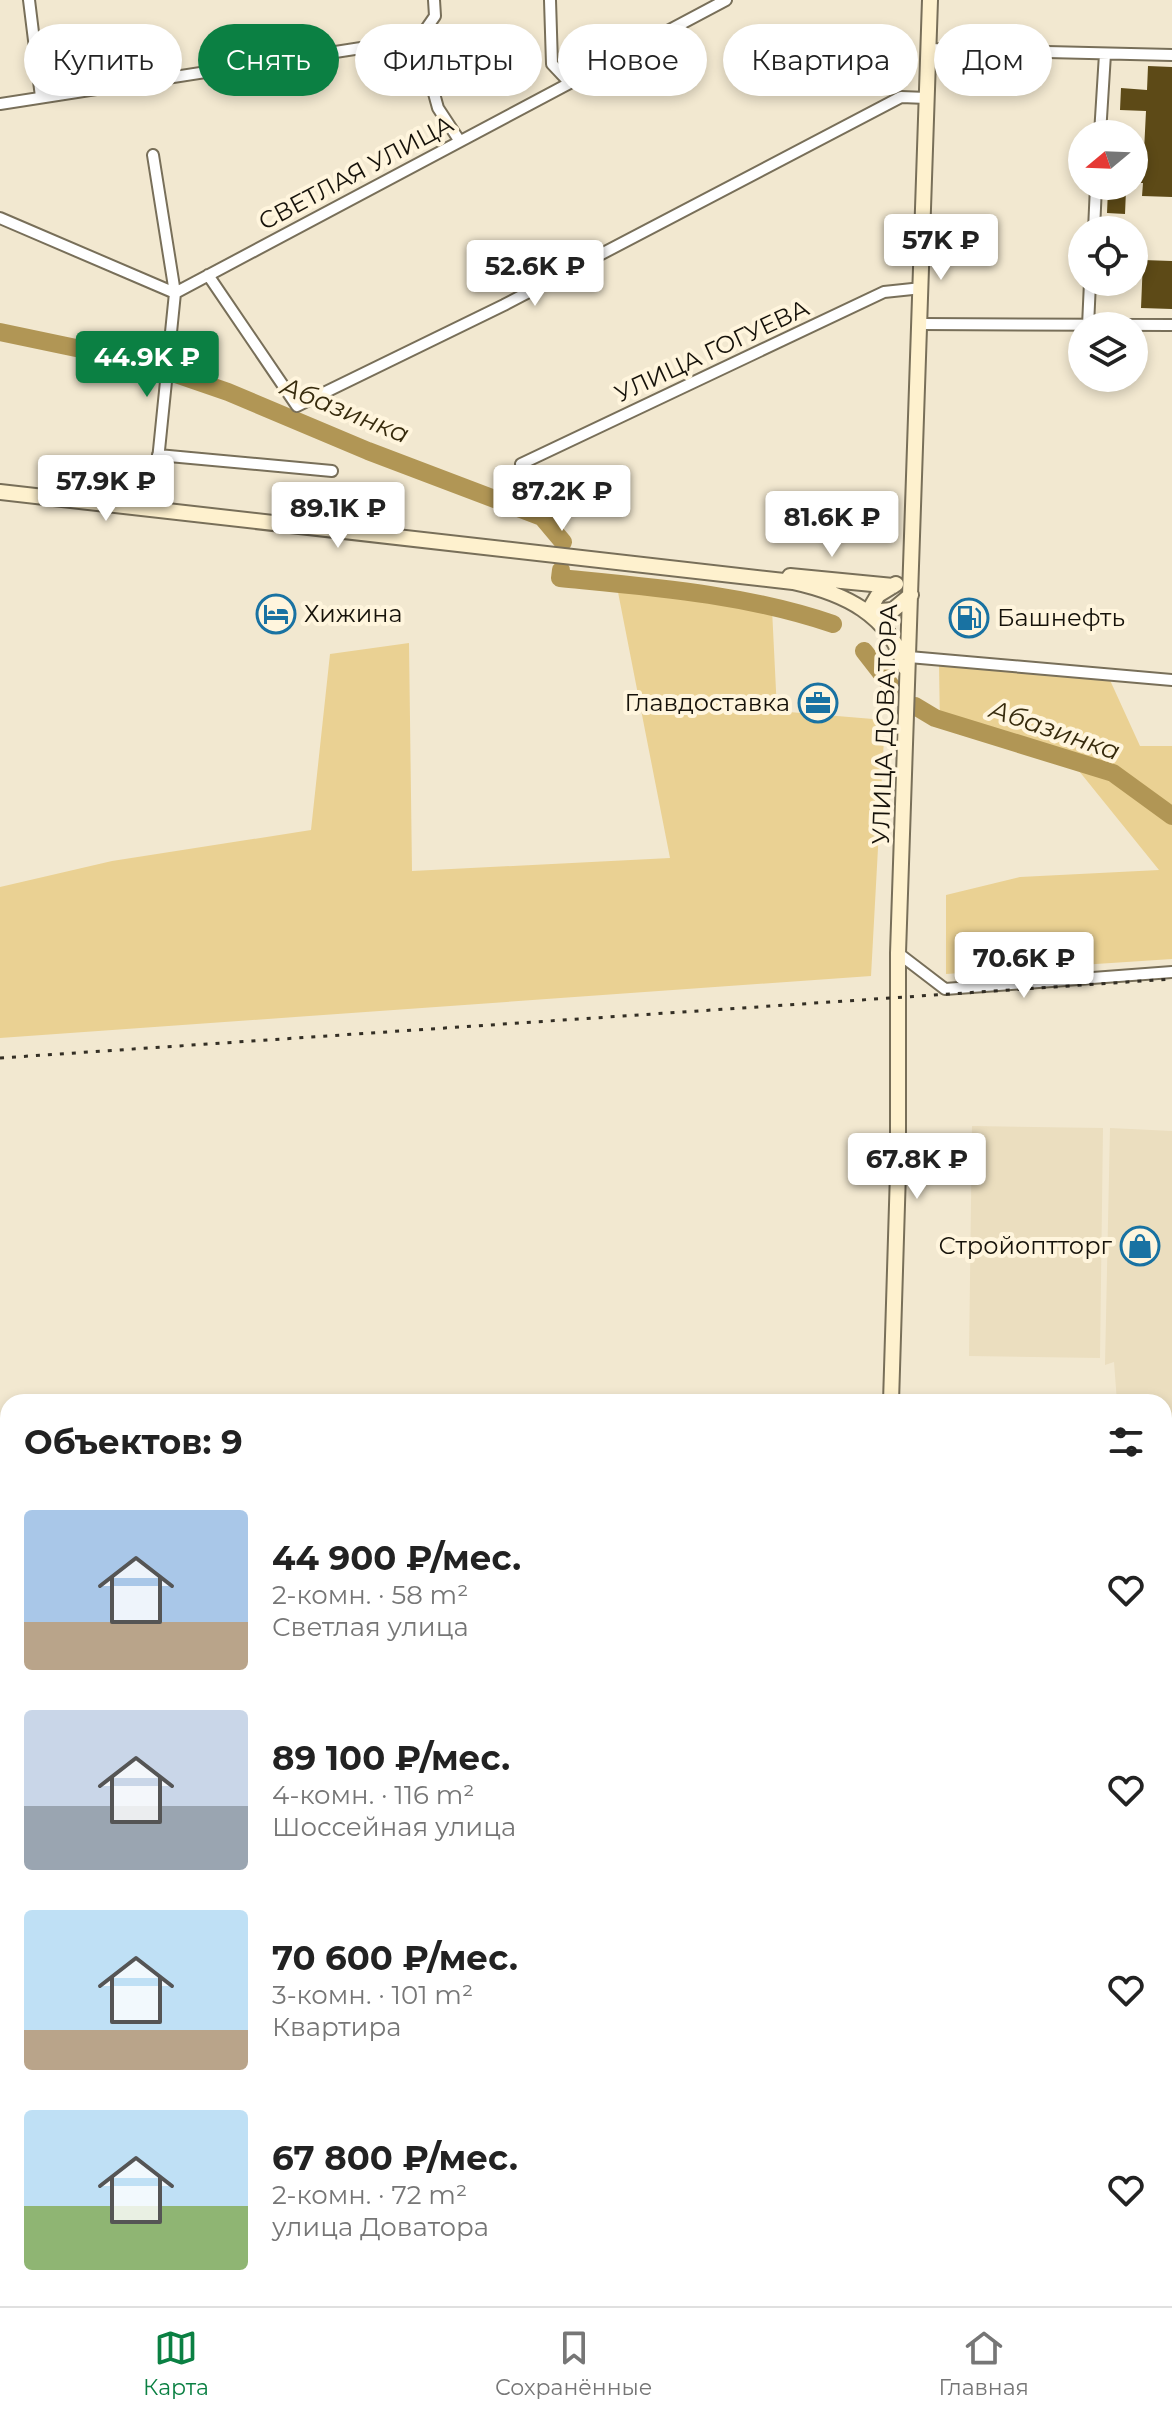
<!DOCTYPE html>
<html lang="ru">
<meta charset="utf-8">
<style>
body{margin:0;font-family:Montserrat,sans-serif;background:#f2f2f2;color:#222;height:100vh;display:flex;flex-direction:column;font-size:30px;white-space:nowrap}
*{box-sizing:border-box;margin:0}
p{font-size:26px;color:#767676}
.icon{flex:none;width:44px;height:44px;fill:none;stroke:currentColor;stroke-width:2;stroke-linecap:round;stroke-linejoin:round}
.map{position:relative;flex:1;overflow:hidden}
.drawer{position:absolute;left:0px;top:1394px;width:1172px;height:912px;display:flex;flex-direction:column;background:#fff;border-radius:24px 24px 0 0;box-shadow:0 4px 12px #0003}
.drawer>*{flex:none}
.banner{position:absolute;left:24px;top:24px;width:1124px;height:72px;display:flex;gap:16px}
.needle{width:52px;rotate:251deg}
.tools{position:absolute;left:1068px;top:120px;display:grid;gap:16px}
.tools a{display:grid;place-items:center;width:80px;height:80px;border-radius:50%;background:#fff;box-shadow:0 4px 12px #0003;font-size:40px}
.price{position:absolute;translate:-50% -68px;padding:0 18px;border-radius:8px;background:#fff;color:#222;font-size:26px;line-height:52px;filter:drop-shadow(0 2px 4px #0008)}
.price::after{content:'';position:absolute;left:50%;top:48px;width:24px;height:18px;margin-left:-12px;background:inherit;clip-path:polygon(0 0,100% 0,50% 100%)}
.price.active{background:#0b8043;color:#fff}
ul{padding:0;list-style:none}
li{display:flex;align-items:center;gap:24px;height:200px;padding:0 24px}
li span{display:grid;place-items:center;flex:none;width:224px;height:160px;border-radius:8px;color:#555}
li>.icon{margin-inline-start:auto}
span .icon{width:96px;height:96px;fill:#fffc;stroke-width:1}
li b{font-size:34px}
h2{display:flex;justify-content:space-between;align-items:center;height:96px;padding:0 24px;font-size:34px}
.chip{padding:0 28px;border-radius:36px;background:#fff;box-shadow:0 4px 12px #0003;font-size:28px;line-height:72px}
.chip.active{background:#0b8043;color:#fff}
.menu{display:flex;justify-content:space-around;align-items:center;height:112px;border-top:2px solid #e0e0e0;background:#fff;font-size:22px;color:#767676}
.menu a{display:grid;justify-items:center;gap:4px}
.menu .active{color:#0b8043}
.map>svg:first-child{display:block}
</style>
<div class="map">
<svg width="1172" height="2306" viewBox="0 0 1172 2306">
<rect width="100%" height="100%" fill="#f2e8d0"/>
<path fill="#ebdebf" d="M972,1126L1103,1128L1100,1358L969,1356Z
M1110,1128L1172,1131V1448L1164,1449V1402H1117L1114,1362L1105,1365Z
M1164,1999H1172V2137H1164Z"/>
<path fill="#ead193" d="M617,587L772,609L777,711L885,720L871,976L0,1038V887L112,861L311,830L330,654L409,643L412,871L670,858Z
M939,665C997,671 1053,667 1109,678L1140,746H1172V959L946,974V895L1020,877L1159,870L1079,771L996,740L940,728Z"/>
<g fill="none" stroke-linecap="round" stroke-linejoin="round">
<path stroke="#b19655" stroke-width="18" d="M0,332L138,361L228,392L368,451L542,517L563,542
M561,570L560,578C652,587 745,594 833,624
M864,651L899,696
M915,706L935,718L1113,773L1172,816"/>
</g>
<path fill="#5d4a17" d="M1148,66L1172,67V197L1142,196L1143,183H1134V151H1144L1146,111L1120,110L1121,88L1147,90Z
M1108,189L1126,190L1125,214L1107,213Z
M1143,260L1172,261V309L1141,308Z"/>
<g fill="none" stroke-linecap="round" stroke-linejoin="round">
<g stroke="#786f59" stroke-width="14">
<path id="minor" d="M29,0L41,97
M434,0L435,16L419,39L438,108L459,140
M550,0L552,64L569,82
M927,49L1172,55
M0,104L419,39
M1100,134L1105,54
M0,218L175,293
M1094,230L1096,186
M208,275L297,406L504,305L901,97L927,98
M175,293L726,0
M921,324L1172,325
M1088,326L1090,282
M158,455L332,471
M521,464L884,292L922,288
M153,509L175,293L153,155
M909,657L1172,680
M898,953L945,989L1172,972
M222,1402H235
M0,1448L8,1446
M0,1608L8,1606
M0,1725L8,1724
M0,1881L8,1879
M0,2276L8,2274
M425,2298L427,2306
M651,2306L687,2298"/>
</g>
<g stroke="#786f59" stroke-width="16">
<path id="tertiary" d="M0,2093L8,2091"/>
</g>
<g stroke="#786f59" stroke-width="18">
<path id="secondary" d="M0,492L793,582C843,593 890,614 905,668
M790,576L893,586
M868,612L878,595L896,584
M868,612L893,610L911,595
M891,1402L898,1172V953L930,0
M1164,1663L1172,1662
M859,2306V2298
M870,2306V2298"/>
</g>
<use href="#minor" stroke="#fff" stroke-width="10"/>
<use href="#tertiary" stroke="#fff" stroke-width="12"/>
<use href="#secondary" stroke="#fef1ce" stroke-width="14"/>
<path stroke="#342f25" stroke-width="3" stroke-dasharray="4 8" stroke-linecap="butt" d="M0,1058L1172,979"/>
</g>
<defs>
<g id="hotel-ring" transform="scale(2)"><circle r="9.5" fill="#fff5dd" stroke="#1972a2" stroke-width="1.5"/><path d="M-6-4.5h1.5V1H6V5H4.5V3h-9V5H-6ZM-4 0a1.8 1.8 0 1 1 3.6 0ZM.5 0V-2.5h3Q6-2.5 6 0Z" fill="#1972a2"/></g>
<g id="fuel-ring" transform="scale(2)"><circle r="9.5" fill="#fff5dd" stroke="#1972a2" stroke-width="1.5"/><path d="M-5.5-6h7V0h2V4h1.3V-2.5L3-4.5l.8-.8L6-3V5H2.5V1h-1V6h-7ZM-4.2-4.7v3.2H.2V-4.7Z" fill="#1972a2"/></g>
<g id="office-ring" transform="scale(2)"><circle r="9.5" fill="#fff5dd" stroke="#1972a2" stroke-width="1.5"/><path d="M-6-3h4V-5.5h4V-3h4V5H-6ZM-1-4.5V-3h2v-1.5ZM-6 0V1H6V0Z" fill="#1972a2"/></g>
<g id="shop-ring" transform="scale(2)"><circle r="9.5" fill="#fff5dd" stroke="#1972a2" stroke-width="1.5"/><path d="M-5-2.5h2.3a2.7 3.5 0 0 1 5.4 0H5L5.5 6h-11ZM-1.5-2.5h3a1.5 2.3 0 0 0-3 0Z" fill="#1972a2"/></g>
</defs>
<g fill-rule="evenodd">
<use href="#hotel-ring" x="276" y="614"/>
<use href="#fuel-ring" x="969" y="618"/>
<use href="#office-ring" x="818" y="703"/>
<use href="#shop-ring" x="1140" y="1246"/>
</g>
<g text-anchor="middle" stroke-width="8" stroke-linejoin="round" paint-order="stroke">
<g font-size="24" fill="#16120a" stroke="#fff5dd">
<text transform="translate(356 173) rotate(-28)" y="8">СВЕТЛАЯ УЛИЦА</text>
<text transform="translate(712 351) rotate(-25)" y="8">УЛИЦА ГОГУЕВА</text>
<text transform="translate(885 724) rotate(-88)" y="8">УЛИЦА ДОВАТОРА</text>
</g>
<g font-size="24" fill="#16120a" stroke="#fff5dd" text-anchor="start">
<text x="304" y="622">Хижина</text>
<text x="997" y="626">Башнефть</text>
<text x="790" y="711" text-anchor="end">Главдоставка</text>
<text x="1112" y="1254" text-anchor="end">Стройоптторг</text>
</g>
<g font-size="26" font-style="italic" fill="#372b0d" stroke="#fff5dd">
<text transform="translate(345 410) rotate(22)" y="9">Абазинка</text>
<text transform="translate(1055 730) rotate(19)" y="9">Абазинка</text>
</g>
</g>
</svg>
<div class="tools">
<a><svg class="needle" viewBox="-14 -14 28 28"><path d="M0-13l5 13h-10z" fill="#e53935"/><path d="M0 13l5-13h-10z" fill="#767676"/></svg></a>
<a><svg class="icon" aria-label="locate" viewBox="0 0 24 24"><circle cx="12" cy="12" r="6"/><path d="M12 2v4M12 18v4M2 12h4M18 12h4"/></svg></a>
<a><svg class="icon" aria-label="layers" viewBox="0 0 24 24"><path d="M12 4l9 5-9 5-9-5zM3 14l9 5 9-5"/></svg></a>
</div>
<b class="price" style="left:941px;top:282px">57K ₽</b>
<b class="price" style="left:535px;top:308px">52.6K ₽</b>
<b class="price active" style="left:147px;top:399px">44.9K ₽</b>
<b class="price" style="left:106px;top:523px">57.9K ₽</b>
<b class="price" style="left:562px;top:533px">87.2K ₽</b>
<b class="price" style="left:338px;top:550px">89.1K ₽</b>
<b class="price" style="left:832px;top:559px">81.6K ₽</b>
<b class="price" style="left:1024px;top:1000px">70.6K ₽</b>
<b class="price" style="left:917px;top:1201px">67.8K ₽</b>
<div class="banner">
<a class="chip">Купить</a>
<a class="chip active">Снять</a>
<a class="chip">Фильтры</a>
<a class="chip">Новое</a>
<a class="chip">Квартира</a>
<a class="chip">Дом</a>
</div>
<section class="drawer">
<h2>Объектов: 9<svg class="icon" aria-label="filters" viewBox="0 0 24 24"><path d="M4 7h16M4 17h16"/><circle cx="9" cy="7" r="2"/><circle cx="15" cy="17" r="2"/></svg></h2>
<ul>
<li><span style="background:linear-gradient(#a9c7e8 70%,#b9a48a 0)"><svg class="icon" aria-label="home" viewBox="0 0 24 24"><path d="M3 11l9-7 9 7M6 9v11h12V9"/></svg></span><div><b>44 900 ₽/мес.</b><p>2-комн. · 58 m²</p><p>Светлая улица</p></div><svg class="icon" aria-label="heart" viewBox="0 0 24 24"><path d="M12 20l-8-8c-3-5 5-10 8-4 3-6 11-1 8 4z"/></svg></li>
<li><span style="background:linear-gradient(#c9d6e8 60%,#9aa5b1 0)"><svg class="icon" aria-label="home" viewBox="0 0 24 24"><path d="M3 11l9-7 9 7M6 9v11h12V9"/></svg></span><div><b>89 100 ₽/мес.</b><p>4-комн. · 116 m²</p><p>Шоссейная улица</p></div><svg class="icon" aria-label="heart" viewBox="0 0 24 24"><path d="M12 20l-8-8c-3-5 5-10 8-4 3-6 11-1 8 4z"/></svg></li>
<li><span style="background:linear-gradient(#bfe0f5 75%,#b9a48a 0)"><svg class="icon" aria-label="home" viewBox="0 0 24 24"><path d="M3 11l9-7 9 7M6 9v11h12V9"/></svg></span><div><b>70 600 ₽/мес.</b><p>3-комн. · 101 m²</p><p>Квартира</p></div><svg class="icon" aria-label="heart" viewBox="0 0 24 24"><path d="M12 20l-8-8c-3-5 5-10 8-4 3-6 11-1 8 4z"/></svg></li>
<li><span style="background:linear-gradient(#bfe0f5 60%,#8fb573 0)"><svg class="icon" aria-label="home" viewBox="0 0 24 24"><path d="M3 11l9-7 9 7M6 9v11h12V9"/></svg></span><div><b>67 800 ₽/мес.</b><p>2-комн. · 72 m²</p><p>улица Доватора</p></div><svg class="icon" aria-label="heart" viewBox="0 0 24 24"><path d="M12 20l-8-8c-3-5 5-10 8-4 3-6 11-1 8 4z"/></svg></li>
</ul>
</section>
</div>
<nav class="menu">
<a class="active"><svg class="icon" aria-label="map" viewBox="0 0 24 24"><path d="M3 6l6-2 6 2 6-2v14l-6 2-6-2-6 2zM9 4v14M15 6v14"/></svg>Карта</a>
<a><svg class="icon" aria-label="saved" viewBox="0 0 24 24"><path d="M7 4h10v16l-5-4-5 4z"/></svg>Сохранённые</a>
<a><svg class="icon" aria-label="home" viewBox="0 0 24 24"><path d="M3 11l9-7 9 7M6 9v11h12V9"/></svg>Главная</a>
</nav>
